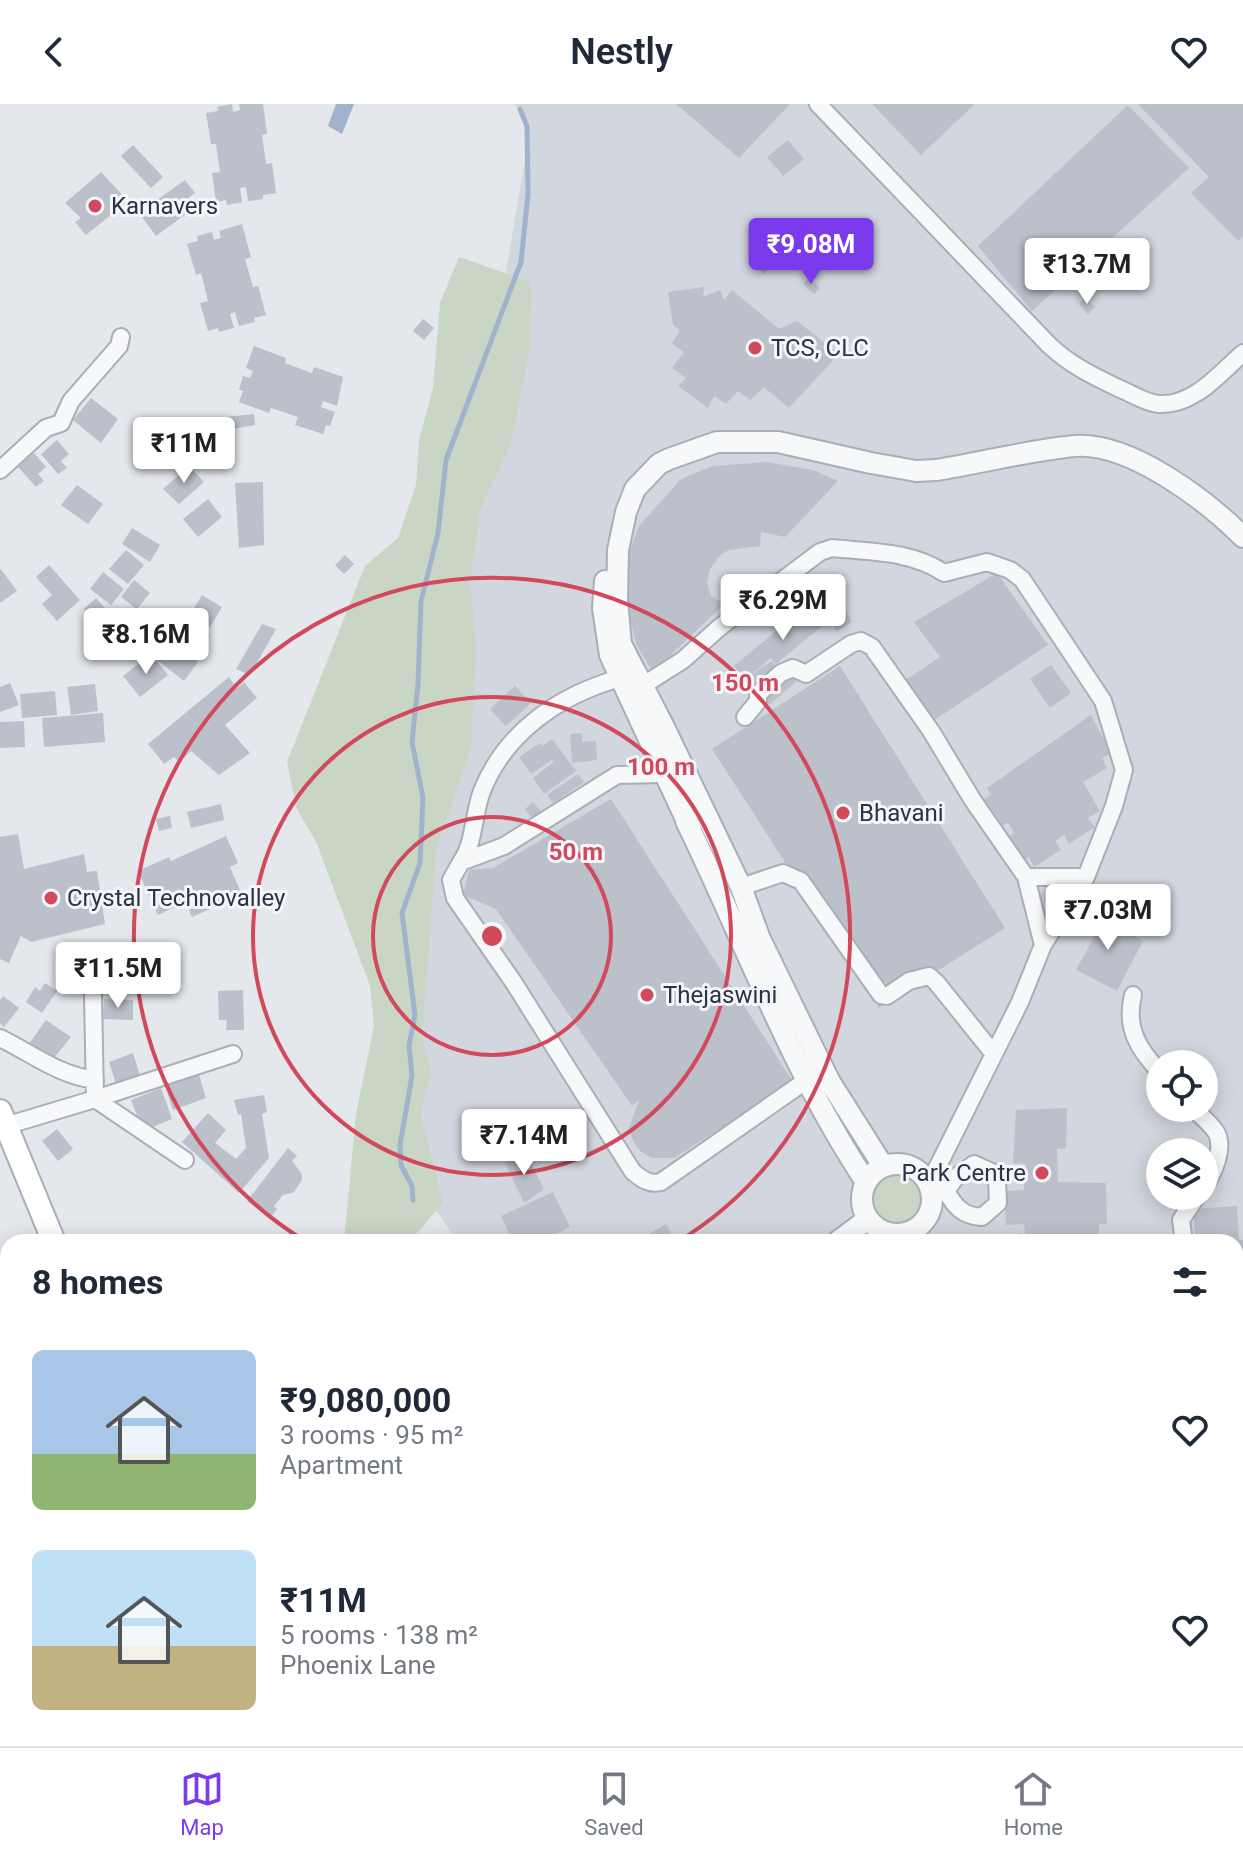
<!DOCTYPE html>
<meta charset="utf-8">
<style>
body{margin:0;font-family:Roboto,sans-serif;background:#f6f6f7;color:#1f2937;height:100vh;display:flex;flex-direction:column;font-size:30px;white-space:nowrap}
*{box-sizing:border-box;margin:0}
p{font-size:26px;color:#747a83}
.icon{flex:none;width:44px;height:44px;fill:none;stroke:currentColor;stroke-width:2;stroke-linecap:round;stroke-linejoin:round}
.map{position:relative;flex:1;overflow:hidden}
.sheet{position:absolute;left:0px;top:1130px;width:1244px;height:512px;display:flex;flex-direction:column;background:#fff;border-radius:24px 24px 0 0;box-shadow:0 4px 20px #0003}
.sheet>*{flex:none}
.fabs{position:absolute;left:1146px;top:946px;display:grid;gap:16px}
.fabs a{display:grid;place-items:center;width:72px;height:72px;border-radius:50%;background:#fff;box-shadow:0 4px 20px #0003;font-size:40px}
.price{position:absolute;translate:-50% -68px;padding:0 18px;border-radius:8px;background:#fff;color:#222;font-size:26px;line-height:52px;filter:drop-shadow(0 2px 4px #0008)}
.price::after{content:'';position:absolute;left:50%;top:48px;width:24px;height:18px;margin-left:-12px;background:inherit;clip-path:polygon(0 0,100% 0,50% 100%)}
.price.active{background:#7c3aed;color:#fff}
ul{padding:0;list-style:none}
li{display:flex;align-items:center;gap:24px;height:200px;padding:0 32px}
li span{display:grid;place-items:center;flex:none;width:224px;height:160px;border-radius:12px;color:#555}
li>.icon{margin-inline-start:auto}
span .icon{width:96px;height:96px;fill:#fffc;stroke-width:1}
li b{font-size:34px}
h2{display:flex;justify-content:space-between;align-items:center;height:96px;padding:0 32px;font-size:34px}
header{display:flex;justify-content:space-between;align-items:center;height:104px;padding:0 32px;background:#fff;font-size:36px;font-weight:600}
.menu{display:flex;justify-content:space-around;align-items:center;height:112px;border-top:2px solid #e0e1e3;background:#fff;font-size:22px;color:#747a83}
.menu a{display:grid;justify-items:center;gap:4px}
.menu .active{color:#7c3aed}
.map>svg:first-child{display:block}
</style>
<header><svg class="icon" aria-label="back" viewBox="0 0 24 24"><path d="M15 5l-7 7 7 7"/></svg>Nestly<svg class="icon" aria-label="heart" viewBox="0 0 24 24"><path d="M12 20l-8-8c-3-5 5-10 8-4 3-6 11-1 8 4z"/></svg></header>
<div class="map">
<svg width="1243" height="1642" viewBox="0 0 1243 1642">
<rect width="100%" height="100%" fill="#e4e7ec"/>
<path fill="#d2d6de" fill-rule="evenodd" d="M515,0H1203L1243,46V1642H1141L1134,1634H1236V1138H458L387,1036L443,541L529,32ZM1160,960H1204V1004H1160ZM1160,1048H1204V1092H1160Z
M8,1204V1634H246L250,1642H0V1206Z
M829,1634H960L948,1642H836Z"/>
<path fill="#c9d6c5" d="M459,153L531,178L530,242L511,339L480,406L470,477L476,545L471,645L436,745L422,934L431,970L420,1009L443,1099L409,1138H344L356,1010L374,922L370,882L317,740L296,703L287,658L365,462L398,434L416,381L419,336L433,284L440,199Z
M868 1094a28 28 0 1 1 56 0a28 28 0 1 1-56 0Z
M1236,1454L1243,1463V1642H1204L1197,1634H1236Z"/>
<path fill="#9fb4cc" d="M336,0H354L342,30L328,22Z"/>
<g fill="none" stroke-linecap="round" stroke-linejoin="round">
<path stroke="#9fb4cc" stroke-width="5" d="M413,1096L412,1082L401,1061L400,1041L412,972L409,941L415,911L402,809L420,759L423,694L412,638L418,580L421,497L438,429L446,356L521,158L528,90L527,22L520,5"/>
</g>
<path fill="#bbc0ca" d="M232,0L233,8L240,6L239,0H263L267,30L262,31L266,60L272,59L276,89L263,91V95L248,97L246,83L240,84L242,98L227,101L226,96L216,98L212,69L220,68L216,40H211L206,9L218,7L217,3Z
M676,0H790L739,54Z
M872,0H975L921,51Z
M1138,0H1243V132L1238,137L1191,89L1209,73Z
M1128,1L1189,64L1032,207L978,142Z
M788,36L804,55L783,72L767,53Z
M133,41L163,73L151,84L121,52Z
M101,68L128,97L86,131L75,118L81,114L65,99Z
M185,76L195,89L183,98L190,107L156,132L139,109Z
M242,120L251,153L245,155L253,183L258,182L266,211L254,214L255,218L239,222L235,208L230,210L234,224L219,228L218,224L208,227L200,199L208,197L201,169L196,171L187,140L198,137L197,132L212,128L214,136L221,134L219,127Z
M765,137L781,152L764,170L749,155Z
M809,173L820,184L814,190L803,180Z
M704,183L703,193L720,186L724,196L732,186L779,225L797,217L839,250L789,304L764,283L750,296L738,287L726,300L714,292L708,304L678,282L686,274L672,264L684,248L672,240L680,226L673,221L668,188Z
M1085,194L1095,203L1088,210L1079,200Z
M423,215L434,224L424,236L413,227Z
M254,242L286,254L285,259L312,269L314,263L343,273L337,302L323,297L321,303L335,308L330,322L326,321L323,330L295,321L298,313L271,304L269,309L239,298L243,287L239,286L243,272L250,274L253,267L246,264Z
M91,294L118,315L101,339L73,316Z
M254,310L255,321L226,326V313Z
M57,336L69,350L61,357L67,364L58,370L41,350Z
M34,349L46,363L38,370L44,377L36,383L18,363Z
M766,358L813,366L838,377L785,433L761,428L760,442L729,446L721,450L710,465L707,478L711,492L724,500L653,568L637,542L625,497L626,457L639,422L681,375L712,362Z
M189,362L204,378L179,400L163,385Z
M263,378L264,441L239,444L235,379Z
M77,381L103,400L88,420L61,401Z
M208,395L222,413L198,433L183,415Z
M132,424L160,441L150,458L122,440Z
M126,446L144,461L128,480L109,465Z
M345,451L354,460L344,470L335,461Z
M49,461L80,496L57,517L42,500L52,491L36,473Z
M0,464L17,487L0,499Z
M103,468L124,485L111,501L90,485Z
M997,469L1048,541L933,617L904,577L940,553L914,518Z
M134,476L150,489L137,505L121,493Z
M202,491L222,503L210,523L190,511Z
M817,493L834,512L776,560L771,554L749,572L772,557L778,565L752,583L734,562Z
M96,494L118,519L105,530L84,505Z
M846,507L852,518L837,527L831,516Z
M182,508L210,533L195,549L167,525Z
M262,520L276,525L250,571L236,565Z
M172,537L198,558L184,577L157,556Z
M151,550L168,571L140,593L123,572Z
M1051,561L1071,589L1050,604L1030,575Z
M840,562L1005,824L879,904L712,645Z
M789,569L796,578L769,601L762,592Z
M229,573L237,584L244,578L257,594L225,621L250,649L219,671L191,647L179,658L174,653L164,660L148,640Z
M10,579L19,601L0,608V583Z
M95,580L98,607L71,611L67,583Z
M515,582L531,599L506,622L490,605Z
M55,587L57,611L22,614L20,590Z
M103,609L105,638L44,643L42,614Z
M1091,611L1111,649L1102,654L1107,664L1083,678L1100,707L1088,714L1095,723L1069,740L1064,731L1055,737L1061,746L1034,763L1029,753L1023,757L1008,734L1014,729L1008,718L1003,722L984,695L991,691L987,684Z
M24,617L25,643L0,644V618Z
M582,629V638L596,637L597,656L572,659L570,630Z
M552,635L576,667L544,690L533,674L554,658L552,656L531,670L519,653L540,639L542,642Z
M578,670L584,678L553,699L547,691Z
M611,695L793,978L674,1054H652L640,1047L633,1037L629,1024L639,996L632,1002L496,805L463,791L469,766L493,764Z
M533,698L542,709L533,716L525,705Z
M221,700L224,716L191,724L187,708Z
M170,712L172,724L159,727L156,715Z
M18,730L24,765L84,750L87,768L97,767L105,820L31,838L21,832L9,859L0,855V733Z
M226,732L238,759L230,763L242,791L192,813L186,798L158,811L138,767L169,753L171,757Z
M1087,807L1143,837L1117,887L1076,866L1096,829L1079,820Z
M45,879L57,887L42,909L26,898L35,883L40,887Z
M243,886L244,926H226L227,916H219L218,887Z
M3,892L19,904L4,923L0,919V896Z
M104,895L133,896V916L103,915Z
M46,916L71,933L50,959L26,944Z
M133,949L142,978L118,986L109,958Z
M198,967L206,994L173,1006L164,979Z
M161,984L172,1015L143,1027L131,996Z
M264,991L267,1008L262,1010L269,1054L239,1089L182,1038L208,1009L226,1026L215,1039L236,1055L246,1044L241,1010L238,1011L234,996Z
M1067,1004L1066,1044L1057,1045L1058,1078L1106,1079L1107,1120H1099V1131H1109V1138H1019L1018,1129L1025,1130L1024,1120L1006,1121L1004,1087L1024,1086L1026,1060L1013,1059L1016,1006Z
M57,1025L73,1045L58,1057L42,1037Z
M288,1044L297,1052L292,1057L302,1070V1076L294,1088L283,1091L274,1102L277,1105L270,1114L247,1097Z
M525,1048L544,1085L524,1099L505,1059Z
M553,1088L570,1123L540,1138H513L501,1112Z
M1237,1102L1239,1136H1243V1162L1242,1184H1236V1138H1190V1131L1195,1130L1193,1105Z
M666,1120L676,1138H635Z"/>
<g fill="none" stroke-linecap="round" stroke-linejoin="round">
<g stroke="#a9aeb7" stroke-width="20">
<path id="minor" d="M818,0L1049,241C1070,261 1093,272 1118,284C1131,289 1145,299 1159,300C1194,302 1220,269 1243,249
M0,366L46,324L61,319L71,297L119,242L121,233
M620,574C560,591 506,627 482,687C473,710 475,738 461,758L504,742L617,671L663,670
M642,582L683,556L720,523L820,448L832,444C870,448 912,447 944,469L987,458L1010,466L1022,475L1103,597L1124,666L1114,702L1086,773L1043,841L1020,898L929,1080
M745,613L758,597V590L781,569L793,564L806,570L851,540L861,537L872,543L931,627L972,695L1026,773L1043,841
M461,758L451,776L455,794L514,879L633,1068C642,1075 649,1081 661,1078L804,978L812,988
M1026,773H1086
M741,783L783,769L801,777L881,891L887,892L909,877L929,872L936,878L993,949
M1133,891C1125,924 1138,945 1160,968
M0,934C33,950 58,971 95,976
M95,995L233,950
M95,995L185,1056
M1193,1004C1200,1011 1211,1020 1216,1028C1225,1043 1214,1069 1204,1083
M5,1022L95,995L93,890
M932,1089L946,1087C955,1103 963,1112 982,1113L998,1099L997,1077L994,1069L974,1060L956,1073L946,1087
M908,1128L915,1138
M1184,1138L1181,1116L1197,1092
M0,1174L8,1172
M489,1634L495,1642
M657,1634L665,1642
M1153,1634L1159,1642
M690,1642L694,1634
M1065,1642L1076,1634"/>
</g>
<g stroke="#a9aeb7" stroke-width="24">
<path id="tertiary" d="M605,477L603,504L610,551L691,726
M686,717C745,838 791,965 866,1078
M862 1095a35 35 0 1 1 70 0a35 35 0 1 1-70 0Z
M883,1062L830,978L816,950L760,835L741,783L663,621L621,540L617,496L618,446L626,408L635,385L659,360L669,355L717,338H778L871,359L916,367L936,366C980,359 1031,346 1075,342C1130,338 1206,396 1243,433
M837,1138L868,1115"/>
</g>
<g stroke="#a9aeb7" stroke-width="26">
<path id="secondary" d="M0,1007L54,1138
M292,1634L297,1642"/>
</g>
<use href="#minor" stroke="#f7f8fa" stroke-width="16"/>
<use href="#tertiary" stroke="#f7f8fa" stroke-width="20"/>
<use href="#secondary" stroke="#fff" stroke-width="22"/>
</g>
<g fill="none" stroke="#d1495b" stroke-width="4">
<circle cx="492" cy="832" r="119"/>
<circle cx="492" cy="832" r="239"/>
<path d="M305 1137A358 358 0 1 1 679 1137"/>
</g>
<g fill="#d1495b" stroke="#f4f6f9" stroke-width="3">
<circle cx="95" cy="102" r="8"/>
<circle cx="755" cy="244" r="8"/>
<circle cx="843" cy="709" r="8"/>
<circle cx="51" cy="794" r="8"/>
<circle cx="647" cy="891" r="8"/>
<circle cx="1042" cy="1069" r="8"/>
</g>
<g text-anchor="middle" stroke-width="6" stroke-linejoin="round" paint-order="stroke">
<g font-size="24" fill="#2b3445" stroke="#f4f6f9" text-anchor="start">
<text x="111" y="110">Karnavers</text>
<text x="771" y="252">TCS, CLC</text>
<text x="859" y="717">Bhavani</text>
<text x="67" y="802">Crystal Technovalley</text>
<text x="663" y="899">Thejaswini</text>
<text x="1026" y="1077" text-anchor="end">Park Centre</text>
</g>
</g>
<circle cx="492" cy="832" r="12" fill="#d1495b" stroke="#f4f6f9" stroke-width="4"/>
<g font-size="24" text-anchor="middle" font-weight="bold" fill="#d1495b" stroke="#f4f6f9" stroke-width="6" stroke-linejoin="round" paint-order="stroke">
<text x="745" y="587">150 m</text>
<text x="661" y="671">100 m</text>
<text x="576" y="756">50 m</text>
</g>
</svg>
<div class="fabs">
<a><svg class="icon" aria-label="locate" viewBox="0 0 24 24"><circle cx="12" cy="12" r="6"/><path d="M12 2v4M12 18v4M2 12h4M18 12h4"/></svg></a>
<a><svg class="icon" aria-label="layers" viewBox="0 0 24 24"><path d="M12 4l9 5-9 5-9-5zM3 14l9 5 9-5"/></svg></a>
</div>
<b class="price active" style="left:811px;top:182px">₹9.08M</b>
<b class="price" style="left:1087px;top:202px">₹13.7M</b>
<b class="price" style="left:184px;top:381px">₹11M</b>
<b class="price" style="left:783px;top:538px">₹6.29M</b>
<b class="price" style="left:146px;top:572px">₹8.16M</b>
<b class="price" style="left:1108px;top:848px">₹7.03M</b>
<b class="price" style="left:118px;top:906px">₹11.5M</b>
<b class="price" style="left:524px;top:1073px">₹7.14M</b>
<section class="sheet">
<h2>8 homes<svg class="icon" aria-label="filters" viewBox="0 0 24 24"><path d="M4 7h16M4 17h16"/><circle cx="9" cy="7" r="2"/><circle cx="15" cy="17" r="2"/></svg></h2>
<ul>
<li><span style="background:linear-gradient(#a9c7e8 65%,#8fb573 0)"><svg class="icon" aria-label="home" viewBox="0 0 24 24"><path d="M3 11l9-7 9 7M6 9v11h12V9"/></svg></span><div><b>₹9,080,000</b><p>3 rooms · 95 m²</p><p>Apartment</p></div><svg class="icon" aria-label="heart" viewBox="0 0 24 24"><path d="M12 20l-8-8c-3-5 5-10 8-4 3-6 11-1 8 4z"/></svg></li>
<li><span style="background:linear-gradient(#bfe0f5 60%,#c2b280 0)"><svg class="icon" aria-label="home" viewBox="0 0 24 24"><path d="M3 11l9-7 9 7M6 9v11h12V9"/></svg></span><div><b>₹11M</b><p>5 rooms · 138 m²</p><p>Phoenix Lane</p></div><svg class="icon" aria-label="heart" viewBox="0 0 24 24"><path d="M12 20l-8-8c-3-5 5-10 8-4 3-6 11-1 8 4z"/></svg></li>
</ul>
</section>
</div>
<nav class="menu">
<a class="active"><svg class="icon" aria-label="map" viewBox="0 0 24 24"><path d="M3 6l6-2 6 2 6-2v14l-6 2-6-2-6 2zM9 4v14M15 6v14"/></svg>Map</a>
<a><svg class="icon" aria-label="saved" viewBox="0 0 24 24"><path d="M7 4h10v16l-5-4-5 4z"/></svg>Saved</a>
<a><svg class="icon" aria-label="home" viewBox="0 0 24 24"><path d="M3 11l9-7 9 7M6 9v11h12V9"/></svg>Home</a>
</nav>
